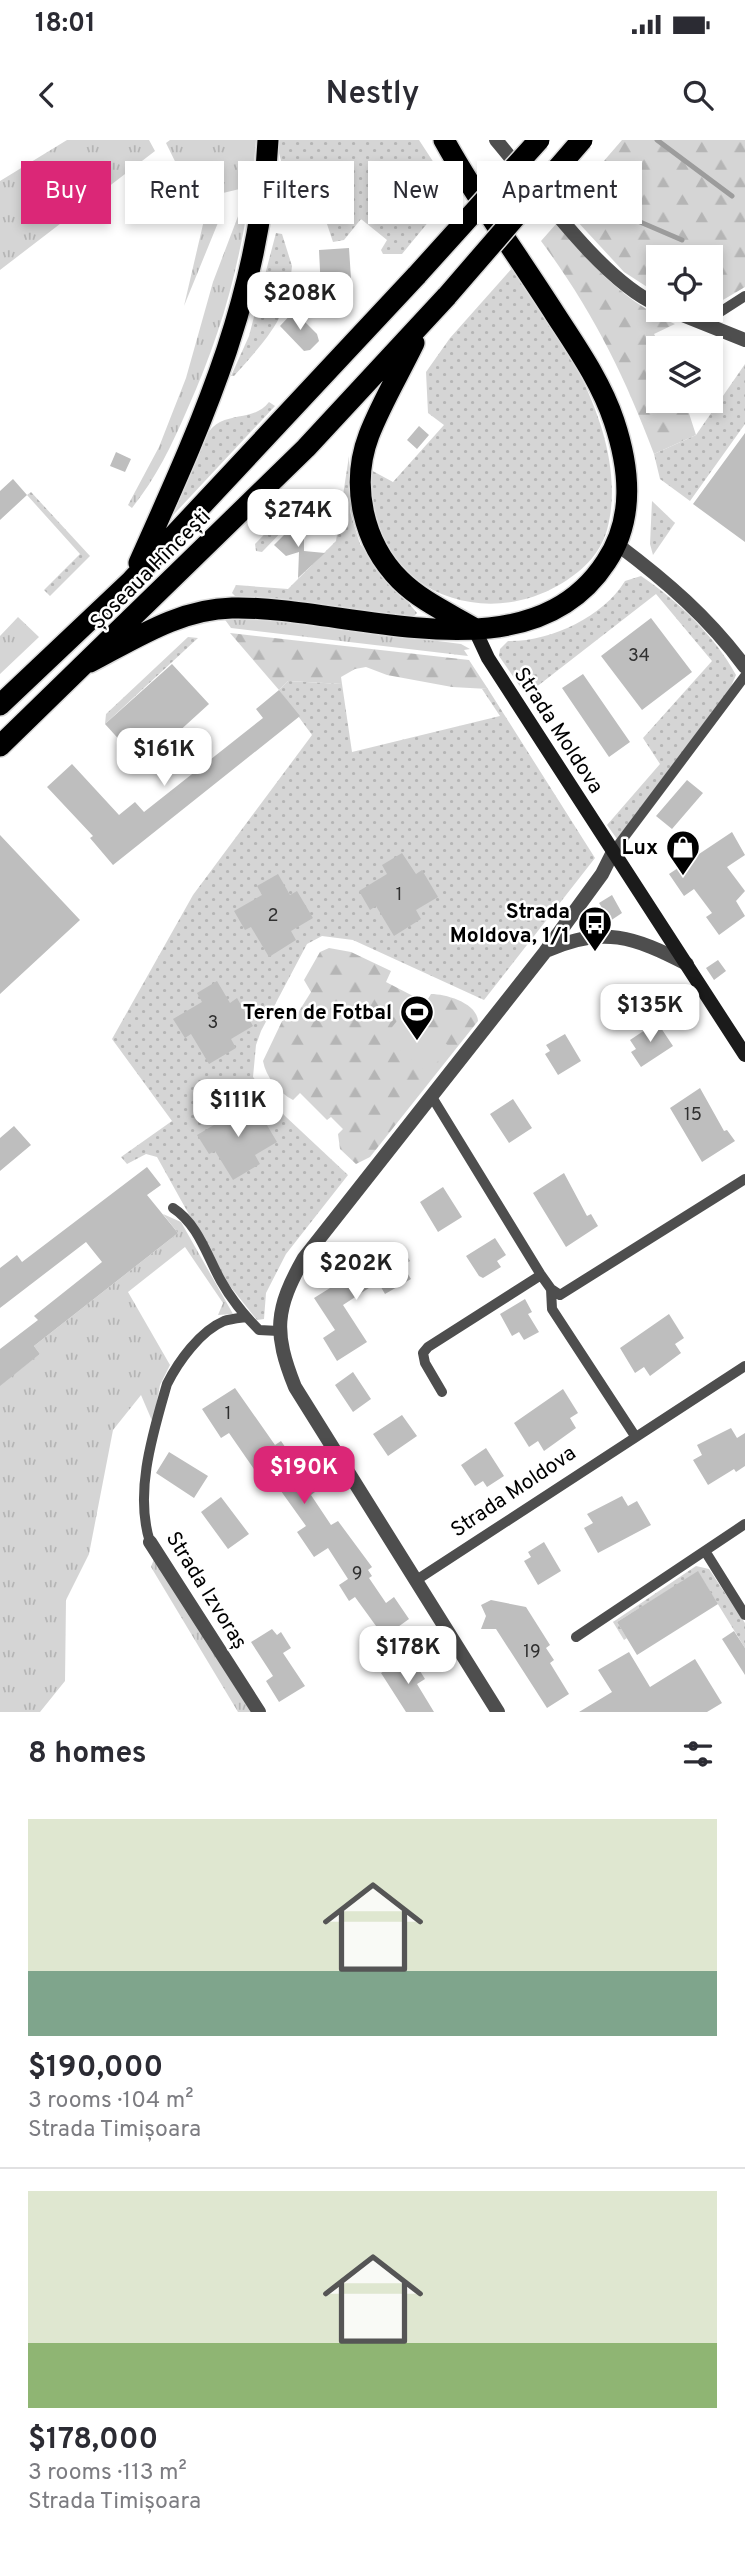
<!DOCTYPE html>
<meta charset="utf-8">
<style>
body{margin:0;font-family:Overpass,sans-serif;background:#f7f7f7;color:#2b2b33;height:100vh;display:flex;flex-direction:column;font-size:26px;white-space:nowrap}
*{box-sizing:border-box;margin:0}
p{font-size:23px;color:#7c7c81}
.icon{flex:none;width:38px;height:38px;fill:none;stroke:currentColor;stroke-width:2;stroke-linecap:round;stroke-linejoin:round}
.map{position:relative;height:1572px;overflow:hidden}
.drawer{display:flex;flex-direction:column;background:#fff;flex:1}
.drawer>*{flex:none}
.guide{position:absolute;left:21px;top:21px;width:704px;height:63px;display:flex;gap:14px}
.fabs{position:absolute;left:646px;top:105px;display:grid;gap:14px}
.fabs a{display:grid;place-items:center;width:77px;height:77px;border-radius:0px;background:#fff;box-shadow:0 4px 10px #0003;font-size:35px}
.price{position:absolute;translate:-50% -60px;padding:0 16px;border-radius:14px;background:#fff;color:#222;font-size:23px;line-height:46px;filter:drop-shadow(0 2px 4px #0008)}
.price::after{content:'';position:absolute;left:50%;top:42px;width:21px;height:16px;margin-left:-10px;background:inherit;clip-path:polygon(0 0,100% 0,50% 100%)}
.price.current{background:#db2777;color:#fff}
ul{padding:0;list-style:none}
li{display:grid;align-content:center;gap:14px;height:371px;padding:0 28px}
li+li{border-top:2px solid #e1e1e2}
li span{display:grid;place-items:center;height:217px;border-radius:0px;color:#555}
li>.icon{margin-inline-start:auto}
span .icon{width:126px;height:126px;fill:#fffc;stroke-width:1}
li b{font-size:30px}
h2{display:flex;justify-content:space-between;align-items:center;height:84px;padding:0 28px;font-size:30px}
.chip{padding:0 24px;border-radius:0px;background:#fff;box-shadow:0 4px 10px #0003;font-size:24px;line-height:63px}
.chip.current{background:#db2777;color:#fff}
.status{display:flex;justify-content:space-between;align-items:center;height:49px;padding:0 35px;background:#fff;direction:ltr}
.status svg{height:19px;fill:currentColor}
header{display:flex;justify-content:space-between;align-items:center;height:91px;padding:0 28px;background:#fff;font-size:32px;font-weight:600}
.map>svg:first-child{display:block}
</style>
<div class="status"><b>18:01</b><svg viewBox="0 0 49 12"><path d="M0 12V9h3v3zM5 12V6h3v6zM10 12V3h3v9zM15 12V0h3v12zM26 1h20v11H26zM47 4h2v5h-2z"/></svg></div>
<header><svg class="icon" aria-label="back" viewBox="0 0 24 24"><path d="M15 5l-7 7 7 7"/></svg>Nestly<svg class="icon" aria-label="search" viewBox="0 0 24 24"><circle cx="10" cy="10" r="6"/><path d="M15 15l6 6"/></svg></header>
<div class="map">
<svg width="745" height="1572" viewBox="0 0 745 1572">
<defs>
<pattern id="grass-tufts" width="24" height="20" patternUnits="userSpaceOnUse" patternTransform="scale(1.75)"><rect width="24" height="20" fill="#d5d5d5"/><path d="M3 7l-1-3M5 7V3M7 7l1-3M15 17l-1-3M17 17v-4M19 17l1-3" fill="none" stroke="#b5b5b5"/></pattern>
<pattern id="forest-firs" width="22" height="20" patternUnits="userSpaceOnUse" patternTransform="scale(1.75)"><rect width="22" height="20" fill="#d5d5d5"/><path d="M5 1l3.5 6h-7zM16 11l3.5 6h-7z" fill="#b5b5b5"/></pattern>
<pattern id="garden-dots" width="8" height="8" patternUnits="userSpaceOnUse" patternTransform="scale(1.75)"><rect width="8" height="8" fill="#d5d5d5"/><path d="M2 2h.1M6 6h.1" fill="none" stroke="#b5b5b5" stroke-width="1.8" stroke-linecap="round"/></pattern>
</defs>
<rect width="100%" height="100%" fill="#fff"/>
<path fill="url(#grass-tufts)" d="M67,0H149L155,11L0,130V41Z
M170,0H256L252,46L194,60L166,3Z
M224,68L184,166L204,80L201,74Z
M240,71H247C235,144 217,203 187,270C172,305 156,338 132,368L128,365L159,307L186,238L213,142Z
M18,477L39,497L0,534V496Z
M223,477L298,483L461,504L470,509L464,510L468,516L231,488Z
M163,1074L181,1082L233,1174L218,1175L223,1163L185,1107L128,1152L170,1225L160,1245L153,1283L141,1255L113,1290L89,1414L66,1460L65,1541L40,1572H0V1245L40,1214L34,1206L178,1093Z
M154,1419L251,1572H238L151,1427Z"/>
<path fill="url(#forest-firs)" d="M622,0H745V147L711,167L710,117H658V154L624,132L564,67Z
M556,84C596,128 620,159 675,184L654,194L662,208H658V261H685L696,295L654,314C624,234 592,170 541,101Z
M230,493L469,520L488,549L452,547L387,535L366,527L355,529L341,537L342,544L288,541L279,550Z
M329,808L351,812L391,831L386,842L413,856L410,864L422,869L431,854C446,854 477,863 478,881L370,1017L356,1024L340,1009L338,994L343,989L331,977L327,980L300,953L293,960C278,952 266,937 263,921L284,877L296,876L311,852L304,840L320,812Z"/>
<path fill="url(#garden-dots)" d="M279,0H419L453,52L402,114H383L381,110L387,100L361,79L344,100L333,102L324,75L303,81L301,73L293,68L279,13Z
M276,93L282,94L292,126L291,135H294C286,180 264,202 234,236H231L249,196Z
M513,127C563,196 631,301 607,390C600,415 580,433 559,445C486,487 394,456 371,372C367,359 369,342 369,329L393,342L444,285L428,273L426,232L450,198Z
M745,224V284L690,361L660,339L654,314L696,295Z
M269,262L275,266L162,387C174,362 196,294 220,282C238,274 257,278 269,262Z
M349,316L350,372L360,404L417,473L412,478L389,476L236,457L232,453L236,445L288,449L336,401Z
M31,352L90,416L50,456L44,450L80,414L27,355Z
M652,361L675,383L653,415L650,404Z
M287,371L293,374V380L262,412L256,411L255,404Z
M641,436C678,461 715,496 736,535L729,551L617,699L607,685L660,624L643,598L712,521L656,454L526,555L499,516L500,509L508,501C550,502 603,477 625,441Z
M188,497L198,498L105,584L106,574Z
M288,541L342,544L352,612L500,576L482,549H488L595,718L484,860L353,800L322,796L307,804L261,891L256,905L253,937L285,976L348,1035L286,1114L266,1153L264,1179L257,1180L226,1141L157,1017L146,1014L127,1024L121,1017L172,981L112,899L193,755L312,595L279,550Z
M696,1426L709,1429L745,1483V1508L698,1432L617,1482L627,1498L624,1500L613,1482Z"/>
<path fill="#d5d5d5" d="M405,871L450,907L428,933L384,897Z"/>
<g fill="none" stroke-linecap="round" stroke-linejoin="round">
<path stroke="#9c9c9c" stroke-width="5" d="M657,0L732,56
M575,54L682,100"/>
</g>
<path fill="#bebebe" d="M349,108L352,154L327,155L321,151L319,110Z
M294,171L317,194L319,201L310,210L304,211L280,186Z
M419,286L429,295L417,309L407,300Z
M745,293V402L693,364Z
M116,312L131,319L125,332L110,326Z
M13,339L27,355L0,380V351Z
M294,385L304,396V411L325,413L298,438L299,412L286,416L274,405Z
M651,478L692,532L642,570L601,516Z
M172,524L209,564L142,625L105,584Z
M583,534L630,602L609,617L562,548Z
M279,550L300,576L113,725L90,698L93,696L47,647L72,624L119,675L135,662L144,672L263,578L256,569Z
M687,640L703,653L672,689L656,676Z
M732,692L745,715L727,727L745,751L736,761L745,776L719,795L706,777L712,773L694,749L684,756L669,734Z
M0,695L80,780L0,854Z
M402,713L416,734L422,730L438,757L416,770L421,779L394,796L376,766L370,770L359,751L387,734L382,725Z
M278,734L290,755L297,751L313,778L291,791L296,800L269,817L251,787L245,790L234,771L262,755L257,746Z
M612,755L622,773L610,781L599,763Z
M718,820L726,831L714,840L706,828Z
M217,841L230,863L237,858L253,886L231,899L236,908L209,924L191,894L185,898L173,879L202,862L197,853Z
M657,882L673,906L641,927L631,912L636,909L630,900Z
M565,894L581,921L558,935L545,914L550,911L546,905Z
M700,948L724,991L727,990L735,1001L702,1022L670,968Z
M241,957L254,979L261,975L277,1002L255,1015L260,1024L233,1040L215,1011L209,1014L197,995L226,978L221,970Z
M513,959L532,988L509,1003L490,974Z
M14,986L31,1005L0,1031V998Z
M147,1027L161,1045L147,1055L178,1093L34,1206L40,1214L0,1246V1209L38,1180L34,1176L102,1122L86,1102L0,1168V1128L17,1115L22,1122Z
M564,1033L587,1076L591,1074L598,1086L566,1107L533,1053Z
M443,1047L462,1077L438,1092L420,1062Z
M495,1098L506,1115L497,1121L501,1127L483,1138L479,1136L466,1116Z
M404,1111L410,1121L399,1128L403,1126L411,1139L385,1154L378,1142L343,1165L367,1202L337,1221L323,1198L335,1190L314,1158L330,1148L325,1140L343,1128L352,1142Z
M525,1159L532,1172L528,1174L539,1192L524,1200L519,1192L512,1196L500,1174Z
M669,1174L684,1198L675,1204L681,1213L650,1236L644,1227L635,1233L620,1208Z
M353,1232L371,1259L353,1272L335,1245Z
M235,1248L275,1305L281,1301L299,1327L304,1324L316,1341L310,1345L315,1352L311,1355L331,1385L338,1381L372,1427L368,1430L372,1436L369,1438L386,1463L394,1457L409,1479L384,1497L355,1457L349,1461L339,1445L348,1439L328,1408L314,1417L297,1392L306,1386L263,1326L256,1332L229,1293L221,1298L202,1269Z
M563,1249L578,1273L570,1278L576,1288L544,1311L538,1301L529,1307L514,1283Z
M402,1275L417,1296L388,1316L373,1294Z
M731,1288L737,1298L745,1293V1326L736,1332L734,1329L708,1345L693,1320L702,1315L697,1305Z
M486,1308L504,1336L487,1347L483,1341L475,1346L461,1325Z
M169,1312L208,1336L194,1358L156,1333Z
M622,1356L628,1366L637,1361L651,1385L598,1413L584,1388L593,1383L587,1374Z
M221,1357L249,1394L228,1409L201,1372Z
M544,1402L561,1431L538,1445L524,1421L531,1417L528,1412Z
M698,1431L718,1464L637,1515L617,1482Z
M491,1460L526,1467L550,1505L546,1508L554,1520L550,1523L569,1554L547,1568L496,1489H481L486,1476L481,1465Z
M272,1489L277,1495L281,1492L291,1508L283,1513L305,1546L279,1562L266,1541L273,1536L251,1502Z
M734,1491L745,1508V1535L722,1499Z
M629,1512L650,1547L695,1519L722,1563L707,1572H579L612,1552L598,1530Z
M410,1515L425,1539L417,1544L434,1572H406L381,1533Z"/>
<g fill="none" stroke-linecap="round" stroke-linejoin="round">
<g stroke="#dbdbdb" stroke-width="24">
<path id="highway" d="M414,203C399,234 381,264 369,295C350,345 363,403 400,440C420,460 448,473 472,487
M139,423C202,282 260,158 268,0
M90,522C136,498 180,469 232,468C346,465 528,542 606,422C635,379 630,329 614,281C601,242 577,208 555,174C518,116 477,60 444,0
M0,565L132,440L417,135
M0,606L306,308L447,156"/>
</g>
<path stroke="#4e4e4e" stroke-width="10" d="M703,183L745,156
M613,712L745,536
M432,957L541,1135L551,1149L560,1155L745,1039
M173,1068C198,1084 207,1116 221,1141C231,1159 244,1175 259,1190L279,1191
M551,1149L552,1169L635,1296
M442,1252L425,1223L423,1213L428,1207L541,1135
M150,1402C134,1352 153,1293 167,1244C178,1222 200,1191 224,1181C230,1179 239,1178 246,1177
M705,1411L745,1475
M415,1441L745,1226
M576,1497L745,1384"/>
<path stroke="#4e4e4e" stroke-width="14" d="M496,0C536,47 603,142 658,165
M670,170L745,200
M618,405C666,441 709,478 745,527
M546,811C602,785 635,797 687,824
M150,1402L259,1572
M498,1572L295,1247C273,1192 275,1169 304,1118L545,812L602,734L613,712"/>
<path stroke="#1b1b1b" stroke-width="14" d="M474,488L488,518L745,915"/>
<use href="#highway" stroke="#000" stroke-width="21"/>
<g stroke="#dbdbdb" stroke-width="24" stroke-linecap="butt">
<path id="highway-bridge" d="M417,135L539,0
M447,156L582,0"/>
</g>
<use href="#highway-bridge" stroke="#000" stroke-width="21"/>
</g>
<defs>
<g id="shop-pin" transform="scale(1.75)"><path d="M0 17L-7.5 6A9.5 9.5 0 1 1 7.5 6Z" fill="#000" stroke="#fff"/><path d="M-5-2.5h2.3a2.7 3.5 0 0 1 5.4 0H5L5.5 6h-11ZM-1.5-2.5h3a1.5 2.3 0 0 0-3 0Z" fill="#fff"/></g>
<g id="bus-pin" transform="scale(1.75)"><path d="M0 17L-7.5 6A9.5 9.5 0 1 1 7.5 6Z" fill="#000" stroke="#fff"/><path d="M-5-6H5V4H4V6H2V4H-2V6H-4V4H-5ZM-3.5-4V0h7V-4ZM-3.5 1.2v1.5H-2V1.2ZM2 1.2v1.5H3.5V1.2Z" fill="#fff"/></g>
<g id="stadium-pin" transform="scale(1.75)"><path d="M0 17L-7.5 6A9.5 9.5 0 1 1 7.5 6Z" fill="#000" stroke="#fff"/><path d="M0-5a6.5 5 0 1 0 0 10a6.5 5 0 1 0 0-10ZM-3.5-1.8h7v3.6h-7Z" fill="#fff"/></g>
</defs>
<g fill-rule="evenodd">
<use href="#shop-pin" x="683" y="707"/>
<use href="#bus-pin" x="595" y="783"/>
<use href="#stadium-pin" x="417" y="872"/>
</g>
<g text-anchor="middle" stroke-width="5" stroke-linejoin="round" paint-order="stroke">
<g font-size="18" fill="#303030">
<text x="639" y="521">34</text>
<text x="399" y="760">1</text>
<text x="273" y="781">2</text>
<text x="213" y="888">3</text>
<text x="693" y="980">15</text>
<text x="228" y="1279">1</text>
<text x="357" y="1439">9</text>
<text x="532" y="1517">19</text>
</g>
<g font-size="21" fill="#000" stroke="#fff">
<text transform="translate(150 429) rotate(-45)" y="7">Șoseaua Hîncești</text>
<text transform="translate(559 590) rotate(57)" y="7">Strada Moldova</text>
<text transform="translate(513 1351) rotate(-34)" y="7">Strada Moldova</text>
<text transform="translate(207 1450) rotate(58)" y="7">Strada Izvoraș</text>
</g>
<g font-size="21" font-weight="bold" fill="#000" stroke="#fff" text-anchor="end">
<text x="658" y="714">Lux</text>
<text x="570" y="778">Strada<tspan x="570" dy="24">Moldova, 1/1</tspan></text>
<text x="392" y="879">Teren de Fotbal</text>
</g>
</g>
</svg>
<div class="fabs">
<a><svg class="icon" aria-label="locate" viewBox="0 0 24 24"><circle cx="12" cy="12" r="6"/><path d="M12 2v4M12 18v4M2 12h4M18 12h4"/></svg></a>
<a><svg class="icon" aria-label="layers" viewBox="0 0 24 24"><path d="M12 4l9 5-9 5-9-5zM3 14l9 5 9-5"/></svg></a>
</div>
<b class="price" style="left:300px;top:192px">$208K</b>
<b class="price" style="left:298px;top:409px">$274K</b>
<b class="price" style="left:164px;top:648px">$161K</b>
<b class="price" style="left:650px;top:904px">$135K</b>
<b class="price" style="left:238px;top:999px">$111K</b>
<b class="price" style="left:356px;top:1162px">$202K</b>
<b class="price current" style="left:304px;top:1366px">$190K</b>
<b class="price" style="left:408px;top:1546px">$178K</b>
<div class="guide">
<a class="chip current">Buy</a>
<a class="chip">Rent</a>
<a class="chip">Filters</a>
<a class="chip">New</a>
<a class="chip">Apartment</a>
</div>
</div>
<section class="drawer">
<h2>8 homes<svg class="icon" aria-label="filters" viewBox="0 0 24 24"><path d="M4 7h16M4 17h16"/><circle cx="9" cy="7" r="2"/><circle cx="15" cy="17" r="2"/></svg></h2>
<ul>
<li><span style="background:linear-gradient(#dfe7d0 70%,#7fa58c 0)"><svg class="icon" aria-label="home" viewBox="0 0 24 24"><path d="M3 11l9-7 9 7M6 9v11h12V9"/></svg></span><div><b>$190,000</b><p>3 rooms · 104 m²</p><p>Strada Timișoara</p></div></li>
<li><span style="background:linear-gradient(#dfe7d0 70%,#8fb573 0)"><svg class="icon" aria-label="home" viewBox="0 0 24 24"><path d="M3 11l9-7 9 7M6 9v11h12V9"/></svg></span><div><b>$178,000</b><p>3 rooms · 113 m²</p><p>Strada Timișoara</p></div></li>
</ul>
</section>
